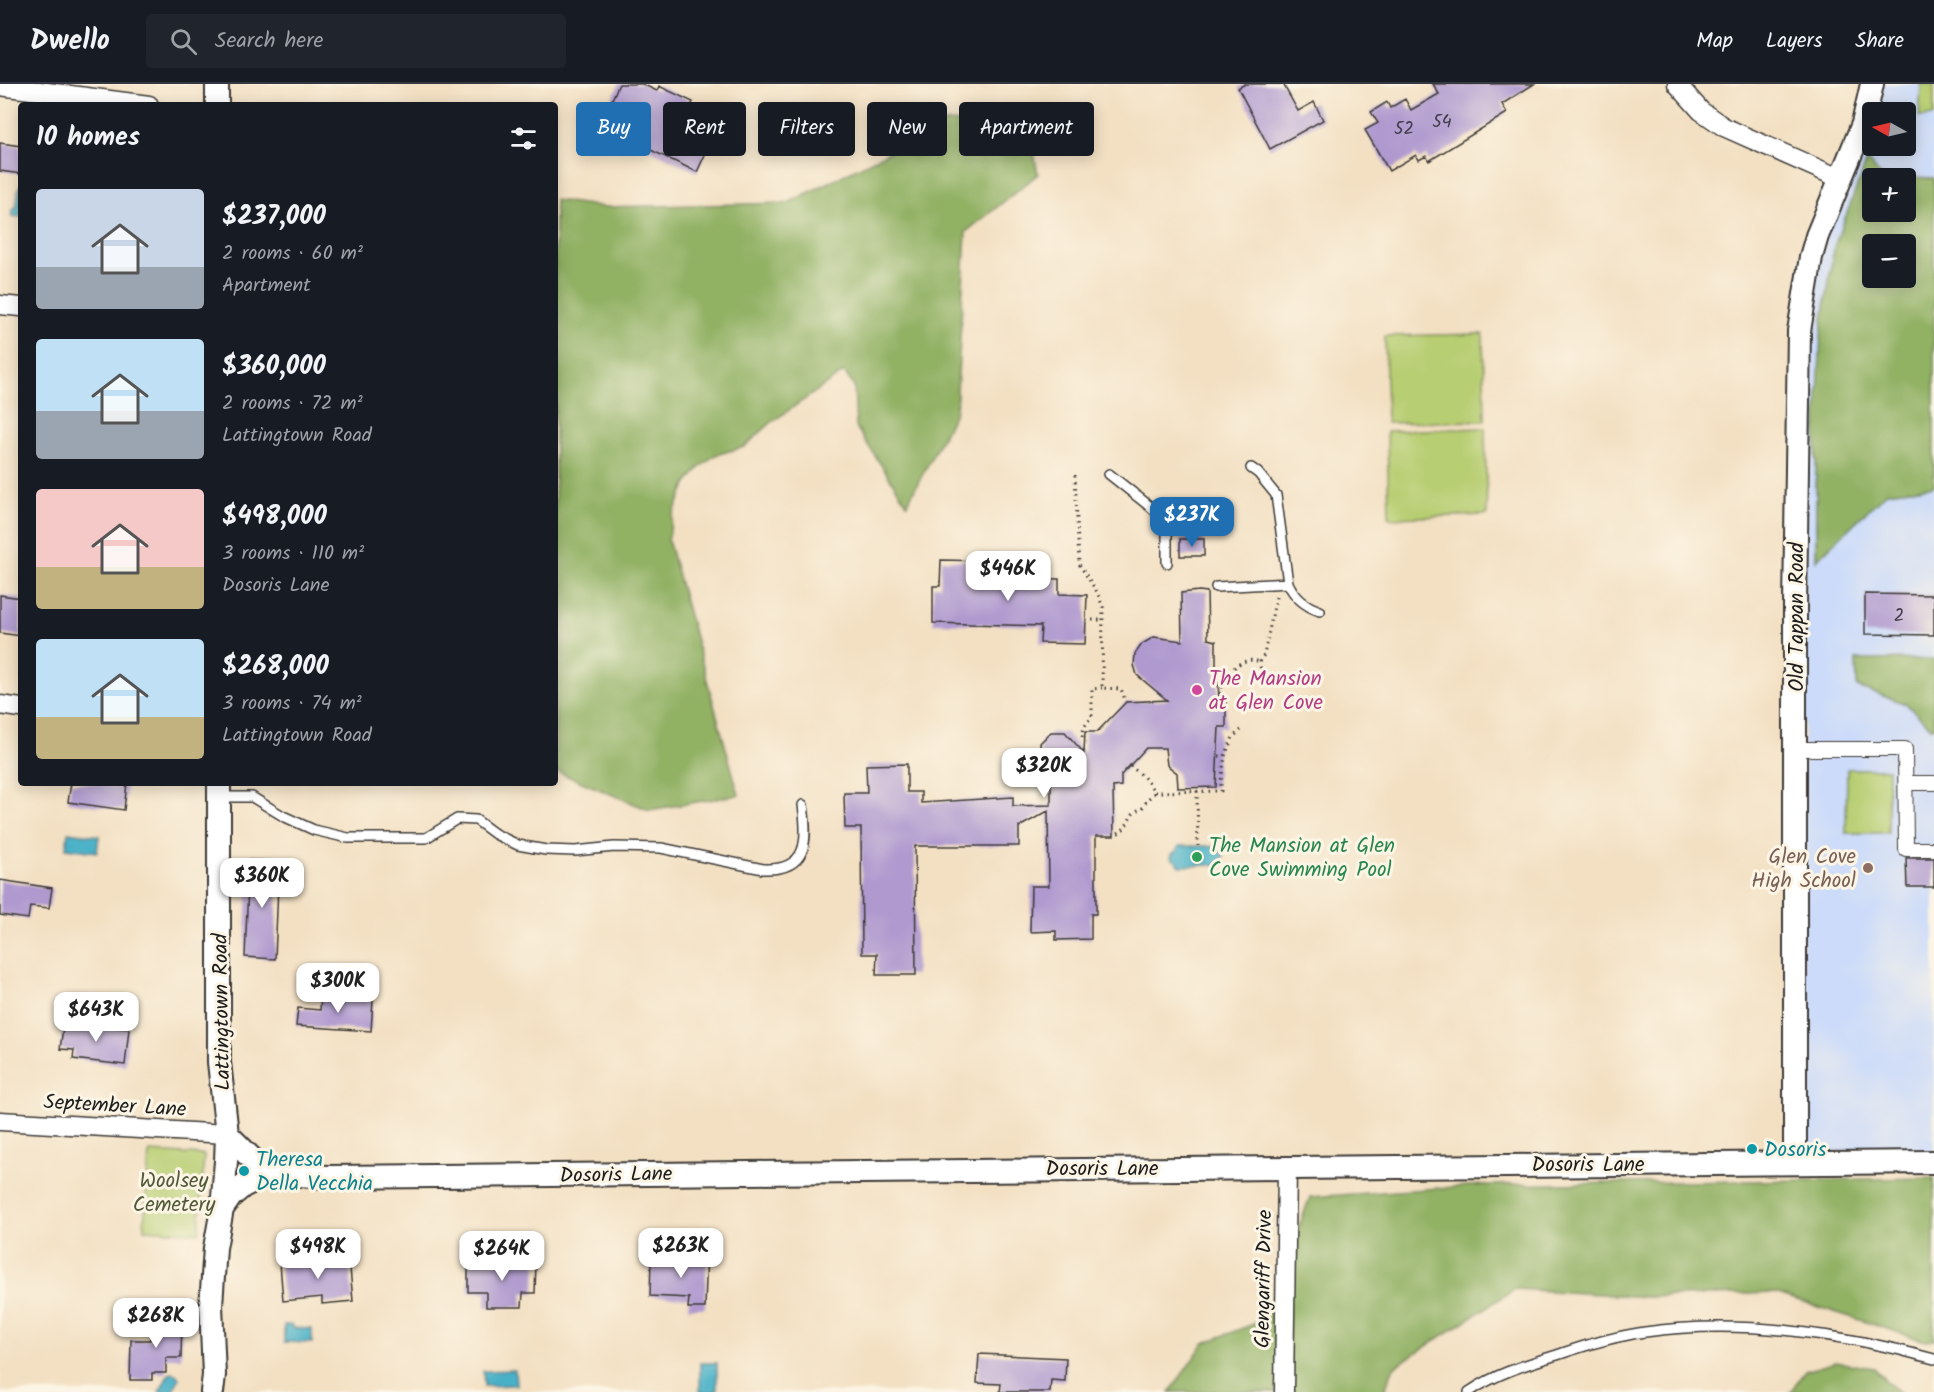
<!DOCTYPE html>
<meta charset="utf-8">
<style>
body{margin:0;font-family:Kalam,sans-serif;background:#20242c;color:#f1f3f6;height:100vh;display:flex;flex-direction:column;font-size:22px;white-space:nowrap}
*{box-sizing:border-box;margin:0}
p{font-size:20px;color:#9ea1a6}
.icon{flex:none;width:33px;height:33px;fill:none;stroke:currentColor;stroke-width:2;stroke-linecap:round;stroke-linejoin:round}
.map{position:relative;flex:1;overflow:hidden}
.panel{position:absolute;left:18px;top:18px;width:540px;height:684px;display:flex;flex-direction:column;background:#171b24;border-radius:6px;box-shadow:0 3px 15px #0003}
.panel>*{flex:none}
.hud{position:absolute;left:576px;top:18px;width:570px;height:54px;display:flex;gap:12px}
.needle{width:39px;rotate:278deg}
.controls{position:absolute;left:1862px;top:18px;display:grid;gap:12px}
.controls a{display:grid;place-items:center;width:54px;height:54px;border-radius:6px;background:#171b24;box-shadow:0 3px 15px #0003;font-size:30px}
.price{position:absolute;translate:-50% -51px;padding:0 14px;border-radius:12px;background:#fff;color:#222;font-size:20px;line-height:39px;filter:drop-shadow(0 2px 3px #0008)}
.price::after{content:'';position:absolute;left:50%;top:36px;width:18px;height:14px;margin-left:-9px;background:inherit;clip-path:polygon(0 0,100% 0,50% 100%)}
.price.on{background:#1f6fb2;color:#fff}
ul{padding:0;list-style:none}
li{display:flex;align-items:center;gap:18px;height:150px;padding:0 18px}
li span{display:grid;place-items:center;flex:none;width:168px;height:120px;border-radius:6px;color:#555}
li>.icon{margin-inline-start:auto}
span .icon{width:72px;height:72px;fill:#fffc;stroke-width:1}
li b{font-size:26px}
h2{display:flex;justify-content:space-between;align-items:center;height:72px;padding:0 18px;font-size:26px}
.pill{padding:0 21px;border-radius:6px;background:#171b24;box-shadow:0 3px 15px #0003;font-size:21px;line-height:54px}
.pill.on{background:#1f6fb2;color:#fff}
header{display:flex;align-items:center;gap:36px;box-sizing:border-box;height:84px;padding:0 30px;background:#171b24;border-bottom:2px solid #363941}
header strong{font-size:28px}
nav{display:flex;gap:33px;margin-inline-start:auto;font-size:21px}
.search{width:420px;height:54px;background:#20242c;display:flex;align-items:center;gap:15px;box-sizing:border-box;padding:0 21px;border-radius:6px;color:#9ea1a6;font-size:22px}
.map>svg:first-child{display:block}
</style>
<header>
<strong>Dwello</strong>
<div class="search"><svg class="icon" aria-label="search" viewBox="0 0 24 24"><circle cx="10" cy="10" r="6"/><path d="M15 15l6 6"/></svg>Search here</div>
<nav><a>Map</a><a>Layers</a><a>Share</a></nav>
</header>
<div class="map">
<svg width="1934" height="1308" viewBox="0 0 1934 1308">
<rect width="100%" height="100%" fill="#fcf5e5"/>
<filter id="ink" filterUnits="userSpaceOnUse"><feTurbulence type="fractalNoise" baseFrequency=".0167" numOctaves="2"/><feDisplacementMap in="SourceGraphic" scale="12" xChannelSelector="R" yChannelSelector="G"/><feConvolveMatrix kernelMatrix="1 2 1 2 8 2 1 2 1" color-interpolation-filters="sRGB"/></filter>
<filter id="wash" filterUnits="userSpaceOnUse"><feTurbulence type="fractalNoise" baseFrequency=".008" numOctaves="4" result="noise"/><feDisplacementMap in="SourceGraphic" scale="24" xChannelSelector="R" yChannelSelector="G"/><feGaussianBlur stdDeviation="1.35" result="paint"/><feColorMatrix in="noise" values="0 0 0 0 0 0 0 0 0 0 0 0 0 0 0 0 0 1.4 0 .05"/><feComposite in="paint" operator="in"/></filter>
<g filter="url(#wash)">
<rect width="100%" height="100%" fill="#f3e0c3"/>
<path fill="#ccdbf9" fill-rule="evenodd" d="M1880,0H1934V1068L1802,1070L1806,246L1820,159ZM1872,28H1905V62H1872ZM1872,94H1905V128H1872ZM1872,160H1905V194H1872Z"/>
<path fill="#b7ce72" stroke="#6a7547" stroke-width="1.5" d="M1921,0H1934V32L1919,33Z
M1483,250L1485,337L1387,339L1385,252Z
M1485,344L1487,431L1389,434L1387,347Z
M1847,685H1888V749H1846Z
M149,1068L204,1071L199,1149L144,1145Z"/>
<path fill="#91b164" stroke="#566640" stroke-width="1.5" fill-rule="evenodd" d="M948,38L1029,44L1038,90L966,148L956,327L907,420L856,343L854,302L844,288L772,338L744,363L715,371L699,384L686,401L673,431L668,456L739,711L649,726L555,687V116L604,123L788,119Z
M1867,76L1881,92L1934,94V402L1887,408L1816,476V352L1821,249L1834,163ZM1905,94V128H1872V94ZM1872,160H1905V194H1872Z
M1934,575V643L1932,644L1906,620L1857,603L1856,576Z
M1934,1094V1256L1925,1257L1775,1209L1648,1213L1515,1205L1394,1283L1384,1308H1170L1204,1259L1264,1236L1310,1113L1484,1101Z
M1836,1278L1874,1284L1888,1299L1900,1308H1790L1805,1287Z"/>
<path fill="#48b1c7" stroke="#326672" stroke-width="1.5" d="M19,102H21V133L12,132L13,124H16Z
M68,748L99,752L97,768L66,764Z
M1179,762H1215L1224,772L1216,781L1180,782L1177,778L1171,774L1172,770L1176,767Z
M284,1241H292V1244L312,1245V1259L284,1258Z
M700,1279H717V1308H700Z
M515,1286L516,1301L484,1302L483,1287Z
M173,1289L177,1291L179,1295L172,1308H159L169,1290Z"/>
<g id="blocks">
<path fill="#af99cf" d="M619,0H642L657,7L659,2L693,18L691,22L721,36L697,88L600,42Z
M1245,0H1283L1298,27L1314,18L1323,36L1270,65L1238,4Z
M1433,0H1534L1502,20L1507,29L1429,77L1426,72L1419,76L1416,71L1389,87L1365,46L1378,39L1371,28L1387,18L1390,24L1405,15L1411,26L1439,10Z
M0,59L21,62V90L0,87Z
M1180,455H1204V472H1180Z
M941,476L987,477L986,493L1059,495V510L1087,511L1085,560L1040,559L1041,542L933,539V502H940Z
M1199,507L1207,508L1208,555L1216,557V595L1218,596L1219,616H1226V643H1219L1216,703L1178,704L1177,689L1167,681L1165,664H1146L1121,691V702L1113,703L1114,752H1096V830H1091V855L1056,856V847L1030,848L1031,802H1049L1048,727L1019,743V762H915L916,891H876L877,870H862L861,744H845L844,709H867L866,681L907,680V708H921V719L1013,713V722L1051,721V687L1050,682L1041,669L1040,659L1051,648H1065L1084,669L1085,648H1097L1126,618L1167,616L1137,591L1134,581L1135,570L1142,560L1154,553L1182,557L1181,509Z
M1865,510L1934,511V551L1865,550Z
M0,511L21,514V552L0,549Z
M71,699H127L124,726L68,718Z
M1906,774H1934V803H1907Z
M249,776L279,777L275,875L245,873Z
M0,796L52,804L49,824L30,822L28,835L0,831Z
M321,912L373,916L371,947L296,942L298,924L320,926Z
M64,937L129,945L125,981L73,975L74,966L60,965Z
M694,1165L707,1166L705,1224H688L689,1214L650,1212L651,1176L693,1177Z
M349,1173L353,1217L322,1220V1213L283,1217L280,1179Z
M468,1178H536L535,1209H523L522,1223H486V1208H468Z
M151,1235H182L181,1274H166V1289H152V1296H130L131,1256H150Z
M979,1270L1066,1274L1065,1297L1051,1296L1050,1308H1000L1001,1300L977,1299Z"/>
</g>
</g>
<g filter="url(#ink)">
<use href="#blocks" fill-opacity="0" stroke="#3c3935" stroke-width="1.5"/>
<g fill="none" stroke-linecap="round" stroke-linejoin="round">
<g stroke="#3c3935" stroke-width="12">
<path id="service" d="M1251,384L1258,389L1276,411L1288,499C1295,514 1305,522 1320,527
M1109,390L1167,436V479
M1216,503L1288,499
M219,713H252L283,732L314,746L348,754H426L457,735L476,736L495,750L518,761L546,766L575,767L614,763L661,764L763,785C808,787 808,757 803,721
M1469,1308C1495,1290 1527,1280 1557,1271C1586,1261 1615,1252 1645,1248C1739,1235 1843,1249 1934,1275"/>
</g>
<g stroke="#3c3935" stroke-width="16">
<path id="pedestrian" d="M1795,665H1905L1906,765H1934
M1906,699H1934"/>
</g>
<g stroke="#3c3935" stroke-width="21">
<path id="minor" d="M1677,0L1701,27L1724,43L1841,95
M0,2L149,21
M0,221L21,223
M0,621L21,624
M0,1037L227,1050
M1284,1308L1287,1083"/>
</g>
<g stroke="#3c3935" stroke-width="26">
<path id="tertiary" d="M217,0V21
M219,699V978L227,1050L257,1080L271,1089
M1795,1079V521L1799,247L1811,173L1817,152L1863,40L1872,0
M222,1125L226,1077L227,1050
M212,1308L214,1291L211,1221L215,1164L222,1125L231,1112L243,1102L271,1089L328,1093L1934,1078"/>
</g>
<path stroke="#3c3935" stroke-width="3" stroke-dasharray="1.5 4.5" stroke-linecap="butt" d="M1075,391L1079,480L1097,508L1103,523L1102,604L1121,605L1126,618
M1086,536H1102
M1261,590L1260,578L1264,571L1276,513
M1220,616C1219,596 1239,569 1260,578
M1082,653L1084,643L1092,633V605L1102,604
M1219,672H1225L1233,653L1241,646
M1130,682L1143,692L1155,708L1221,707V697L1225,672
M1197,707L1198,762
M1118,749C1130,744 1128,727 1142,725L1146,717L1155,708"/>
<use href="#service" stroke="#fff" stroke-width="9"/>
<use href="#pedestrian" stroke="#fff" stroke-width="14"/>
<use href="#minor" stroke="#fff" stroke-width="18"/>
<use href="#tertiary" stroke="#fff" stroke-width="22"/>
</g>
</g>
<circle fill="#d1479c" stroke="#fcf5e5" stroke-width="2" cx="1197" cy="606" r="6"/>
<circle fill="#2e9e5b" stroke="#fcf5e5" stroke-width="2" cx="1197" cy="773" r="6"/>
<circle fill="#8d6e63" stroke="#fcf5e5" stroke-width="2" cx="1868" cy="784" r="6"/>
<g fill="#0f9aa8" stroke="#fcf5e5" stroke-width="2">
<circle cx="1752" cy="1065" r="6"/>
<circle cx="244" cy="1087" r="6"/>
</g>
<g text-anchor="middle" stroke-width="6" stroke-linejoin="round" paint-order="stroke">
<g font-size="18" fill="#413b49">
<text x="1442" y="43">54</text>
<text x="1404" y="50">52</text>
<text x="1899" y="537">2</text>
</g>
<g font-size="21" fill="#1c1c1c" stroke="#fcf5e5">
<text transform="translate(1796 533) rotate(-90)" y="7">Old Tappan Road</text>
<text transform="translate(221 928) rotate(-91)" y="7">Lattingtown Road</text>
<text transform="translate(115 1021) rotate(3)" y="7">September Lane</text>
<text x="1588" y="1087">Dosoris Lane</text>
<text x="1102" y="1091">Dosoris Lane</text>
<text transform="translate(616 1090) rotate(-1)" y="7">Dosoris Lane</text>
<text transform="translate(1263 1195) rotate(-89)" y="7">Glengariff Drive</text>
</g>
<g font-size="21" fill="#b23c85" stroke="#fcf5e5" text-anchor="start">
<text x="1209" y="601">The Mansion<tspan x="1209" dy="24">at Glen Cove</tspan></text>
</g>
<g font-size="21" fill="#27864d" stroke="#fcf5e5" text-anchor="start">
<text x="1209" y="768">The Mansion at Glen<tspan x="1209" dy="24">Cove Swimming Pool</tspan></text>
</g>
<g font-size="21" fill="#785e54" stroke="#fcf5e5" text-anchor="end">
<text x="1856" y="779">Glen Cove<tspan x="1856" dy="24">High School</tspan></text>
</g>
<g font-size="21" fill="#0d838f" stroke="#fcf5e5" text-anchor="start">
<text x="1764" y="1072">Dosoris</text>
<text x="256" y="1082">Theresa<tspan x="256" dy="24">Della Vecchia</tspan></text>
</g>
<g font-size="21" fill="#525a3a" stroke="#fcf5e5">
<text x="174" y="1103">Woolsey<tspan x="174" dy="24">Cemetery</tspan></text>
</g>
</g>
</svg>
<div class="controls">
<a><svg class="needle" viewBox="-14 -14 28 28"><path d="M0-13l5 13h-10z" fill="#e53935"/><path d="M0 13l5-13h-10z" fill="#9ea1a6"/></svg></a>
<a>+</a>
<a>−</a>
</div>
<b class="price on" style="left:1192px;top:464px">$237K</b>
<b class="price" style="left:1008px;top:518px">$446K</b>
<b class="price" style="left:1044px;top:715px">$320K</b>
<b class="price" style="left:262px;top:825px">$360K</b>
<b class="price" style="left:338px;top:930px">$300K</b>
<b class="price" style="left:96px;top:959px">$643K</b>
<b class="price" style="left:681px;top:1195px">$263K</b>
<b class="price" style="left:318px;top:1196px">$498K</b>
<b class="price" style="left:502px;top:1198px">$264K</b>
<b class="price" style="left:156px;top:1265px">$268K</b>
<div class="hud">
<a class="pill on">Buy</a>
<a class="pill">Rent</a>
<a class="pill">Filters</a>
<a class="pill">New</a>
<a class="pill">Apartment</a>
</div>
<section class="panel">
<h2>10 homes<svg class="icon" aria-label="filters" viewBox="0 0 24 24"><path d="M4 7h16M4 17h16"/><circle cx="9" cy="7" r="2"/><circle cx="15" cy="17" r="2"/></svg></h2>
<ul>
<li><span style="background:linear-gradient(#c9d6e8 65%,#9aa5b1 0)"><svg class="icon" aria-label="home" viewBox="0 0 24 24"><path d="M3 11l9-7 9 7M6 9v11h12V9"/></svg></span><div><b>$237,000</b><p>2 rooms · 60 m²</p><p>Apartment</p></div></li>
<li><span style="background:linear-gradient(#bfe0f5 60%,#9aa5b1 0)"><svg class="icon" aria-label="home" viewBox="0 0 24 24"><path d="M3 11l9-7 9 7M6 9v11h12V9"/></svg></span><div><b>$360,000</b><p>2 rooms · 72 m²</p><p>Lattingtown Road</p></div></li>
<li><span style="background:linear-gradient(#f6c9c9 65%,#c2b280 0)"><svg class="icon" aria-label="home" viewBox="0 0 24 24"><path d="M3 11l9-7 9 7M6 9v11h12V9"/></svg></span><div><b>$498,000</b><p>3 rooms · 110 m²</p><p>Dosoris Lane</p></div></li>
<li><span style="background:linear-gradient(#bfe0f5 65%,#c2b280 0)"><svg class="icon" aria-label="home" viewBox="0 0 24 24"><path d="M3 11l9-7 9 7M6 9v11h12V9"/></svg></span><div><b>$268,000</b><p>3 rooms · 74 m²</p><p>Lattingtown Road</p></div></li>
</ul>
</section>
</div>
